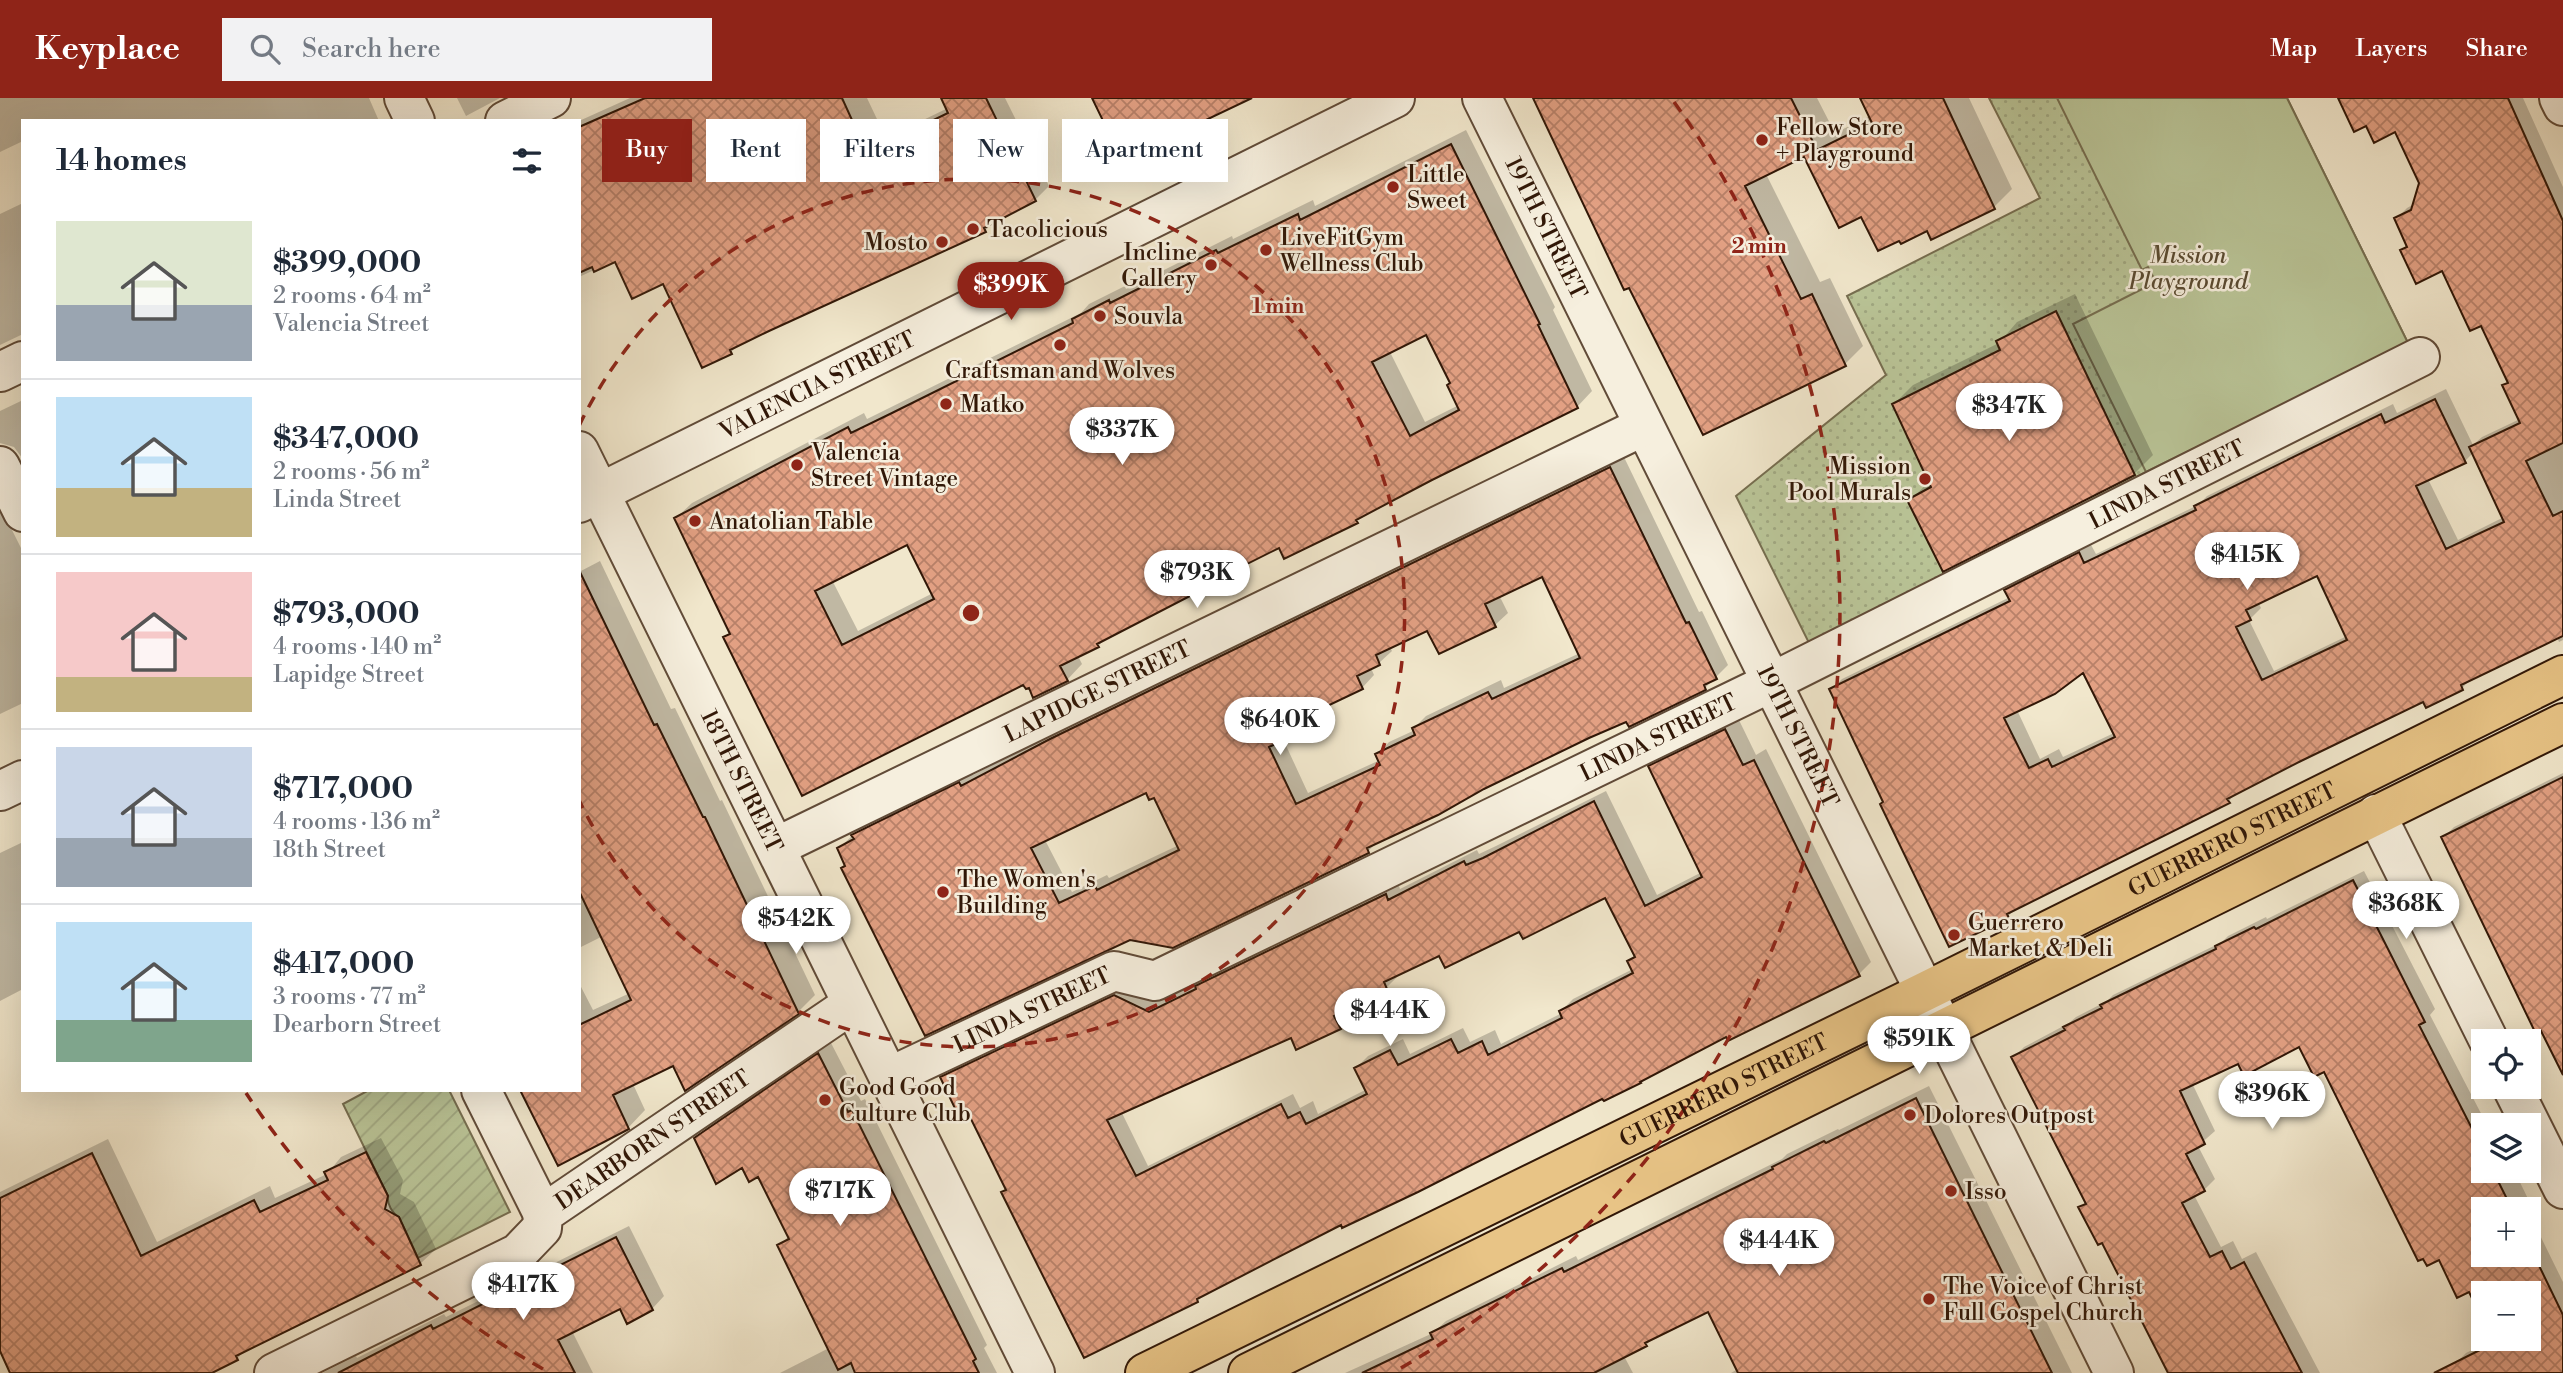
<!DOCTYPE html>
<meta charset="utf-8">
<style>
body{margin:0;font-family:"Libre Bodoni",serif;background:#f2f2f3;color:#1f2937;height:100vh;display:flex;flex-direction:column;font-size:26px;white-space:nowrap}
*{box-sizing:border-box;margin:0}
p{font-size:23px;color:#747a83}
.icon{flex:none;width:38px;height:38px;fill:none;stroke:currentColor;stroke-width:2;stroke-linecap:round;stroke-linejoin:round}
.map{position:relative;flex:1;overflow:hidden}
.details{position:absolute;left:21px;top:21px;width:560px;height:973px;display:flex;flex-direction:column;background:#fff;border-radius:0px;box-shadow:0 7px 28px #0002}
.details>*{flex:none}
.banner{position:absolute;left:602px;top:21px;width:665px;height:63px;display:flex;gap:14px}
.buttons{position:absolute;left:2471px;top:931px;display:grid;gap:14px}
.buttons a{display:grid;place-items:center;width:70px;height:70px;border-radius:0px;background:#fff;box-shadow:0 7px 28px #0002;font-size:35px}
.price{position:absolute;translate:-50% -60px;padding:0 16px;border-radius:24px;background:#fff;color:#222;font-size:23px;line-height:46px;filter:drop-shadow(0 2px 4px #0008)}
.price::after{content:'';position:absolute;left:50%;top:42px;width:21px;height:16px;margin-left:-10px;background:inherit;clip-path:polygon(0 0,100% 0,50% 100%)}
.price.on{background:#8f2418;color:#fff}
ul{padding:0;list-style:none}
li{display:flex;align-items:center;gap:21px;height:175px;padding:0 35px}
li+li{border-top:2px solid #e0e1e3}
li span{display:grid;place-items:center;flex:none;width:196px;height:140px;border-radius:0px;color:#555}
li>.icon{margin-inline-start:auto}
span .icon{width:84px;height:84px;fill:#fffc;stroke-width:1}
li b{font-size:30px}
h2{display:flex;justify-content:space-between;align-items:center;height:84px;padding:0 35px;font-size:30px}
.pill{padding:0 24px;border-radius:0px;background:#fff;box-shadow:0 7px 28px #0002;font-size:24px;line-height:63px}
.pill.on{background:#8f2418;color:#fff}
header{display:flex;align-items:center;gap:42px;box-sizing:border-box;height:98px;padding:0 35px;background:#8f2418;color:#fff}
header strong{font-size:33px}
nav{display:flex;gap:38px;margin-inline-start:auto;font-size:24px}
.search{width:490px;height:63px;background:#f2f2f3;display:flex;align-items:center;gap:18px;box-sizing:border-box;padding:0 24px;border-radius:0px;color:#747a83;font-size:26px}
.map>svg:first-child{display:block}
</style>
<header>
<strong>Keyplace</strong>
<div class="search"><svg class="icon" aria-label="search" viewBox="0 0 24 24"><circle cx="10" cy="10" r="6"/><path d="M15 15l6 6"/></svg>Search here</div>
<nav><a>Map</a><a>Layers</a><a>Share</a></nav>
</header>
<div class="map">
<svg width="2563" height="1275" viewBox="0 0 2563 1275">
<defs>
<pattern id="grass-dots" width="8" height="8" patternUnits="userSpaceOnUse" patternTransform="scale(1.75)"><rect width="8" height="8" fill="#bac598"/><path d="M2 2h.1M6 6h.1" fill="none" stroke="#a0a882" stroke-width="1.8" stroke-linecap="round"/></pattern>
<pattern id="garden-furrows" width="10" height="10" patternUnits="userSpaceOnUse" patternTransform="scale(1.75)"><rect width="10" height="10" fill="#bac598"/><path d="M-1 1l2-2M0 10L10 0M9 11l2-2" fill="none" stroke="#a0a882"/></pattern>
<pattern id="building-cross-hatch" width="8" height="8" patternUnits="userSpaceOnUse" patternTransform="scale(1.75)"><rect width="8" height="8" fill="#e2a083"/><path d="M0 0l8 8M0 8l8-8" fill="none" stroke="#b88169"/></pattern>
</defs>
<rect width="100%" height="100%" fill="#f1e7cc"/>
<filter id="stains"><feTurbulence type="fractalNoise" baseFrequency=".00286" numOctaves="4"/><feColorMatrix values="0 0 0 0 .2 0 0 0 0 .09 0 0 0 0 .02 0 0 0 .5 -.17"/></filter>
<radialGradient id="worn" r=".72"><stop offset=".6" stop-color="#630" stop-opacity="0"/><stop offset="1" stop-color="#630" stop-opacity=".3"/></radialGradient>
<path fill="url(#grass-dots)" stroke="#766e50" stroke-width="2" d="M1989,0H2287L2408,245L2146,374L1810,547L1736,398L1886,277L1847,198L2040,100Z"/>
<path fill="url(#garden-furrows)" stroke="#766e50" stroke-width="2" d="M369,992H449L510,1114L418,1160L399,1119C392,1115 387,1106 388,1098L343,1006Z"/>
<path fill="#bac598" stroke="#766e50" stroke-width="2" d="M2057,0H2287L2408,245L2146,374L2073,226L2156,184L2148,169L2142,172Z"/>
<path fill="#0003" fill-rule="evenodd" d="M0,0H369L379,23H23V43L0,54Z
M457,0H500L466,18Z
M630,0H867L886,40L948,10L943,0H1005L1049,88L1035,102L995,122L985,133L739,246L731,254L664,184L616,162L579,179V23Z
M1537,0H1817L1835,35L1870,18L1862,0H1969L2012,91L1994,109L1932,139L1928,131L1862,117L1805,56L1766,76L1820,184L1830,180L1863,248L1845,266L1704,334Z
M2340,0H2523L2563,89V542L2559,544L2557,539L2472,580L2462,590L2424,601L2238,693L2229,703L2018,808L2007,819L1885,703L1831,592L1842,581L2010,499L2006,492L2017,481L2090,445L2096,456L2198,407L2207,398L2393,306L2397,315L2446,291L2473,347L2482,339L2520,321L2504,288L2509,283L2482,226L2443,171L2402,152L2408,146L2396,121L2407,110L2414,106L2421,85L2396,32L2367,26ZM2473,355L2504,419L2458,442L2428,381L2465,363ZM2318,476L2347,538L2274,573L2249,522L2261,510L2258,504ZM2084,572L2114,635L2063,659L2059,651L2040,661L2017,612Z
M1466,32L1555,209L1553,212L1592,293L1577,309L1364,416L1356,424L1280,447L1200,487L1191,496L1107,539L1098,548L1078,558L1082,566L1067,582L1030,587L725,539L731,534L676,420L692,405L864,315L867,321L1081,215L1089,206L1125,188L1126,191L1232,138L1233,141L1313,102L1315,108ZM1427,235L1452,285L1459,307L1425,324L1390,254ZM908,445L933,495L858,533L832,482Z
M23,105V236L0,247V116Z
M2075,196L2153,357L2134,376L1909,403L1930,383L1894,306L1913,287L1999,245L2017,224Z
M23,302V361L14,349L0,345V313Z
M1623,357L1699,514L1702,513L1728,567L1705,590L1588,639L1379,743L1368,753L1172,848L847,766L839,750L866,725L972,673L973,677L1064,630ZM1543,477L1580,555L1504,590L1501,582L1426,618L1414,630L1415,632L1389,644L1377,657L1380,662L1308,695L1283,641L1308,629L1321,616L1318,611L1362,590L1374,577L1371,570L1379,565L1392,553L1390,549L1428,530L1439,554L1495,527L1508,515L1499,497ZM1146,693L1155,697L1179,747L1109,780L1107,777L1072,794L1045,742Z
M0,373L5,418L23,454V605L0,616Z
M600,463L671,611L675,610L720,703L722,702L815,897L798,914L633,986L645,1012L628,1030L579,992V885L593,912L630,895L603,838L579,850V797L582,795L579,474Z
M1738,620L1756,657L1766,651L1871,864L1859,876L1727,937L1603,999L1342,1124L1205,1195L1197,1203L1003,1095L1007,1091L971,1017L942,980L954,968L1127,886L1162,902L1201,884L1209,876L1398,785L1400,791L1477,752L1479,756L1496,748L1606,693L1657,797L1702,774L1650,669L1662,657ZM1605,798L1636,857L1629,863L1633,871L1573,901L1561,913L1562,915L1501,946L1495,932L1470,944L1463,930L1410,956L1403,941L1368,958L1356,970L1367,991L1318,1016L1313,1003L1300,1010L1293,996L1148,1068L1121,1013L1291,937L1340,930L1352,918L1348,909L1386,890L1398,878L1397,875L1440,856L1520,831Z
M2563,675V976L2443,740L2454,729Z
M23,744V891L0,903V755Z
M2364,773L2435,911L2430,917L2487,1027H2483V1073H2509L2511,1076L2515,1074L2532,1109L2529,1112L2483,1111V1157H2529V1115L2563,1184V1275H2460L2455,1266L2466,1255L2494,1241H2529V1195H2483V1219L2470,1192L2440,1160L2325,972L2300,947L2238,964L2192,985L2215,1033L2198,1048L2215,1081L2204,1092L2194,1097L2221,1149L2233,1143L2242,1161L2256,1154L2320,1275H2169L2103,1143L2081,1110L2087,1103L2013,960L2024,949L2069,925L2076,919L2107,903L2113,897L2222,844L2228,838L2266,819L2267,821Z
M831,945L861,1003L865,1001L987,1247L984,1250L997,1275H780L829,1250L779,1148L789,1138L759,1077L696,1040L708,1028Z
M1929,988L2072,1275H1731L1738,1271L1709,1211L1656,1237L1646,1247L1624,1258L1633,1275H1345L1433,1235L1446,1223L1576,1158L1578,1162L1782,1061L1787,1056L1838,1031L1839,1032Z
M381,1040L403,1082L400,1096L414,1104L436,1151L420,1166L247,1250L237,1261L207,1275H12L0,1249V1094L108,1041L157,1144L270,1088L275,1100L327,1076L341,1059Z
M629,1128L664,1198L652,1211L620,1208L572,1233L593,1275H322L356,1258L357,1260L444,1216L446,1219Z"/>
<path fill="url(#building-cross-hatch)" stroke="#311707" stroke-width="2" fill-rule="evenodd" d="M645,0H842L862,44L867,42L872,52L948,15L941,0H986L1036,103L984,130L986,134L769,233L730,252L732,256L702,270L663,186L632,201L615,164L594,174L592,169L579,175V29Z
M1092,0H1252L1122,62Z
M1533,0H1791L1817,52L1872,25L1860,0H1943L1995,111L1931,142L1927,133L1901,146L1899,143L1878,153L1861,119L1839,130L1804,59L1745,88L1801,201L1812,196L1846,268L1703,337L1629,190L1624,192Z
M2338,0H2508L2563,123V345L2526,363L2553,418L2563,413V538L2461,587L2463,592L2426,610L2423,604L2301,663L2227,701L2230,705L2007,816L2009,820L1949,849L1880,706L1883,704L1829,591L2010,503L2004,492L2079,454L2084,465L2196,412L2194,408L2381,316L2385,325L2435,301L2466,365L2416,388L2446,451L2504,424L2469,349L2520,325L2502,287L2508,285L2481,228L2470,233L2442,173L2416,186L2400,152L2407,149L2394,120L2411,112L2419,85L2395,34L2374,45L2366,28L2354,34ZM2317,478L2347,542L2262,582L2236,529L2251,522L2246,512ZM2083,575L2115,639L2052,669L2048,661L2029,670L2004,620L2055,596Z
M1451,46L1540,226L1538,227L1578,310L1432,382L1356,422L1358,425L1284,461L1279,450L1191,494L1192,497L1097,546L1099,549L1060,568L1068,583L1033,600L1029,590L1026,591L1023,587L802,698L723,539L730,536L674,420L848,329L851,335L892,315L1073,225L1072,221L1109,202L1110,205L1216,152L1218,155L1298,116L1300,122ZM1426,237L1450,285L1447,287L1459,312L1410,338L1372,264ZM907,447L934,501L842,547L815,493Z
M2056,213L2135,377L1943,474L1907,402L1931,389L1892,306L2000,252L1996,243Z
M1610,369L1686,525L1689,524L1717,581L1704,587L1706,592L1629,629L1626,624L1589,640L1484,691L1438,717L1367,750L1369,755L1173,850L1130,842L925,938L841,770L845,768L837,750L854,741L851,737L959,684L961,688L1050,641ZM1542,479L1580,560L1492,601L1488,594L1412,630L1415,637L1375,656L1380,667L1296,706L1269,649L1309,630L1304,619L1363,591L1357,578L1380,567L1376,557L1427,533L1439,556L1496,529L1485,506ZM1146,695L1149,702L1154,700L1179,752L1097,792L1095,788L1059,805L1031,750Z
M579,472L654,627L657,626L703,719H705L799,916L685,993L673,968L613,997L629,1031L558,1068L520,992H579V927L631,902L579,793Z
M1725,631L1743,667L1754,662L1860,878L1728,943L1726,939L1640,984L1641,985L1604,1003L1602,1001L1418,1094L1342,1130L1341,1127L1197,1201L1198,1204L1084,1260L1001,1094L1006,1092L970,1019L961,1023L940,979L1114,897L1149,914L1196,891L1195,888L1386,796L1388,802L1464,763L1466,767L1483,760L1594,703L1645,808L1702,779L1648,668ZM1605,800L1635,859L1627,863L1633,875L1559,913L1562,920L1488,957L1482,943L1458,955L1451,941L1398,967L1390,952L1354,970L1367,996L1306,1026L1300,1014L1288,1020L1281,1006L1136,1078L1107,1022L1291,940L1296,952L1341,931L1334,918L1387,891L1384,884L1439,858L1445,870L1519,834L1523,841Z
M2563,679V977L2541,933L2536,936L2441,739Z
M2353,782L2425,924L2419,927L2483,1052V1073H2493L2512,1111H2483V1157H2529V1147L2563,1217V1275H2434L2494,1245L2492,1241H2529V1195H2483V1223L2469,1194L2457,1200L2439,1162L2427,1168L2423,1161L2418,1163L2324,974L2314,979L2299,949L2244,978L2238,966L2180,993L2205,1046L2186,1056L2205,1093L2182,1105L2210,1159L2222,1153L2231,1171L2244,1164L2302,1275H2168L2102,1145L2098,1147L2078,1109L2086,1106L2011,959L2065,932L2063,929L2102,910L2100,907L2216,851L2215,848L2254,829L2256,831Z
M818,955L848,1014L852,1012L976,1261L973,1263L979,1275H855L851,1265L838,1272L777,1147L789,1141L758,1079L749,1084L742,1070L716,1086L694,1040Z
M1916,1000L2052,1275H1738L1708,1214L1645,1245L1647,1248L1594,1275H1362L1433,1241L1430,1235L1562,1170L1564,1174L1773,1071L1772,1069L1824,1043L1826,1045Z
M366,1054L388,1098L385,1111L399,1119L421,1167L236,1258L238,1262L212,1275H10L0,1253V1100L92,1055L141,1158L254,1102L260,1114L328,1082L324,1074Z
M616,1139L653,1212L627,1226L620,1211L558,1242L575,1275H338L431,1227L433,1231Z"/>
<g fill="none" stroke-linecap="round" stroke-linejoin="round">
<g stroke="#614b38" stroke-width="42">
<g id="minor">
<path d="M404,0L415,23"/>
<path id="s1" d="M1482,0L2114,1275"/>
<path d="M2559,0L2563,8"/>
<path d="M505,23L551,0"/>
<path d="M0,274L23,263"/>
<path id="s2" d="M579,353L1035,1275"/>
<path d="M0,368L23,414"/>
<path id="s3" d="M579,405L1395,0"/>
<path d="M0,693L23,682"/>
<path d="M2376,716L2489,943"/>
<path id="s4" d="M776,749L1644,328"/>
<path id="s5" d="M889,979L1114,873L1155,883L1772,584L2420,259"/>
<path d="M2512,989L2563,1091"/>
<path d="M481,992L543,1116"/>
<path id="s6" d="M274,1275L518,1155L542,1130L543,1116L852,906"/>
</g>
</g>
<g stroke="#311707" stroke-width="42">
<g id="major">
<path id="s7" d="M1145,1275L1924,894L2563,577"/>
<path d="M1248,1275L2563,625"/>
</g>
</g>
<use href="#minor" stroke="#f6efde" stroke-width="38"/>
<use href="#major" stroke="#e8c486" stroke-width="38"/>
</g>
<g fill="none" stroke="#8f2418" stroke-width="3.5" stroke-dasharray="12 9">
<path d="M579 328A434 434 0 1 1 579 702"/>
<path d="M543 1271A869 869 0 0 1 246 995M1674 4A869 869 0 0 1 1399 1271"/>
</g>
<g fill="#8f2418" stroke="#f6efde" stroke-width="2.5">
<circle cx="1762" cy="42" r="7"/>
<circle cx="1393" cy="89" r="7"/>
<circle cx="973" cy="131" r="7"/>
<circle cx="942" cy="144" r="7"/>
<circle cx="1266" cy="152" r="7"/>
<circle cx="1211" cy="167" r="7"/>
<circle cx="1100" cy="218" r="7"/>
<circle cx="1060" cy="247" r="7"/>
<circle cx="946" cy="306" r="7"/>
<circle cx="797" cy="367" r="7"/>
<circle cx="1925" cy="381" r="7"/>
<circle cx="695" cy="423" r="7"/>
<circle cx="943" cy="794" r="7"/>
<circle cx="1954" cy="837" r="7"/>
<circle cx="825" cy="1002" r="7"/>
<circle cx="1910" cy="1017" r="7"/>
<circle cx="1951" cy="1093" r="7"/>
<circle cx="1929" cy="1201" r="7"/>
</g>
<g text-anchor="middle" stroke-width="5" stroke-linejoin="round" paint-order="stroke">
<g font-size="23" fill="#311707" stroke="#f6efde" text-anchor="start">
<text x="1776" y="37">Fellow Store<tspan x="1776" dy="26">+ Playground</tspan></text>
<text x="1407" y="84">Little<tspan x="1407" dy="26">Sweet</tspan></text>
<text x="987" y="139">Tacolicious</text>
<text x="1280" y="147">LiveFitGym<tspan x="1280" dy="26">Wellness Club</tspan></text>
<text x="928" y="152" text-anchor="end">Mosto</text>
<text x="1197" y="162" text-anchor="end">Incline<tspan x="1197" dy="26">Gallery</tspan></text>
<text x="1114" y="226">Souvla</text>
<text x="1060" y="280" text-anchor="middle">Craftsman and Wolves</text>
<text x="960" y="314">Matko</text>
<text x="811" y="362">Valencia<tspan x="811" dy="26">Street Vintage</tspan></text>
<text x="1911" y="376" text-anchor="end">Mission<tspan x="1911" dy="26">Pool Murals</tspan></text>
<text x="709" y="431">Anatolian Table</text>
<text x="957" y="789">The Women's<tspan x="957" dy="26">Building</tspan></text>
<text x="1968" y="832">Guerrero<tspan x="1968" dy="26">Market &amp; Deli</tspan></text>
<text x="839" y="997">Good Good<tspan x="839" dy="26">Culture Club</tspan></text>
<text x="1924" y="1025">Dolores Outpost</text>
<text x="1965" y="1101">Isso</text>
<text x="1943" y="1196">The Voice of Christ<tspan x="1943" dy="26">Full Gospel Church</tspan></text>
</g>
<g font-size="23" fill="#311707" stroke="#f6efde">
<text dy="8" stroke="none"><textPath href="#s1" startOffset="145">19TH STREET</textPath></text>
<text dy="8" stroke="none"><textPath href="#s3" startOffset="266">VALENCIA STREET</textPath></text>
<text dy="8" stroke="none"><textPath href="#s5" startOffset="1418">LINDA STREET</textPath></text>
<text dy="8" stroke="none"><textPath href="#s4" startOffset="357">LAPIDGE STREET</textPath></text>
<text dy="8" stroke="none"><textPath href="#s1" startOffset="712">19TH STREET</textPath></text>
<text dy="8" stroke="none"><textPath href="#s5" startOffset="850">LINDA STREET</textPath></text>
<text dy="8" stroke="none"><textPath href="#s2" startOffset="368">18TH STREET</textPath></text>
<text dy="8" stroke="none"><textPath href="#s7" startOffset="1211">GUERRERO STREET</textPath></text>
<text dy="8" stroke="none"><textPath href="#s5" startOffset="158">LINDA STREET</textPath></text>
<text dy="8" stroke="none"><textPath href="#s7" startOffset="644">GUERRERO STREET</textPath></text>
<text dy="8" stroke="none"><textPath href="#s6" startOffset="453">DEARBORN STREET</textPath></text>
</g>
<g font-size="23" font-style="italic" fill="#5a4b32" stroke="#f6efde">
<text x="2188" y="165">Mission<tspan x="2188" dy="26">Playground</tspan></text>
</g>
</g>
<circle cx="971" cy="515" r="10" fill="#8f2418" stroke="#f6efde" stroke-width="3.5"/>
<g font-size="21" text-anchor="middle" font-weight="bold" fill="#8f2418" stroke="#f6efde" stroke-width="5" stroke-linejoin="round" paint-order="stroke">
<text x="1759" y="155">2 min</text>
<text x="1278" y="215">1 min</text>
</g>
<rect width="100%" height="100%" filter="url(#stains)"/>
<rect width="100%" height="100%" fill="url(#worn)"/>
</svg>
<div class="buttons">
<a><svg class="icon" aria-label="locate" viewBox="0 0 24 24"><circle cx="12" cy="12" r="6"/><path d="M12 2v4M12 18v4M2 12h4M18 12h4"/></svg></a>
<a><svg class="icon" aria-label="layers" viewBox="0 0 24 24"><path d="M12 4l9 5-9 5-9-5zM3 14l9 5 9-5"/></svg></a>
<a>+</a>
<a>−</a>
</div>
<b class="price on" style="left:1011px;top:224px">$399K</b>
<b class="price" style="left:2009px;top:345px">$347K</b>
<b class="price" style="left:1122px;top:369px">$337K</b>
<b class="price" style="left:2247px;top:494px">$415K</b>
<b class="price" style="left:1197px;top:512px">$793K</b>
<b class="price" style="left:1280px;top:659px">$640K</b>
<b class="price" style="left:2406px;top:843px">$368K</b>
<b class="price" style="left:796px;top:858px">$542K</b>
<b class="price" style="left:1390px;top:950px">$444K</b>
<b class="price" style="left:1919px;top:978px">$591K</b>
<b class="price" style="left:2272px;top:1033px">$396K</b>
<b class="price" style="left:840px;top:1130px">$717K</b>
<b class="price" style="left:1779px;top:1180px">$444K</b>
<b class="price" style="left:523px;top:1224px">$417K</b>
<div class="banner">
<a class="pill on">Buy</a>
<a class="pill">Rent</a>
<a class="pill">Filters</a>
<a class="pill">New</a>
<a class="pill">Apartment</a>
</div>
<section class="details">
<h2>14 homes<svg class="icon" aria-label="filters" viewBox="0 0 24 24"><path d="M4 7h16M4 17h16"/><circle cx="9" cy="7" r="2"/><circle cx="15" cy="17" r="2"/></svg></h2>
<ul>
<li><span style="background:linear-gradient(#dfe7d0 60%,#9aa5b1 0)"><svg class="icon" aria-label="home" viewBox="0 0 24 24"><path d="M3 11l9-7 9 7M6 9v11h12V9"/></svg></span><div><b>$399,000</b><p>2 rooms · 64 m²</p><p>Valencia Street</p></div></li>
<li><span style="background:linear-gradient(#bfe0f5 65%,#c2b280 0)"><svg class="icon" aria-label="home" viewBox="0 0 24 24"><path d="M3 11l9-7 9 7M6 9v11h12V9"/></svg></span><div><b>$347,000</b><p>2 rooms · 56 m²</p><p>Linda Street</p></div></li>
<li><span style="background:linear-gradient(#f6c9c9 75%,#c2b280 0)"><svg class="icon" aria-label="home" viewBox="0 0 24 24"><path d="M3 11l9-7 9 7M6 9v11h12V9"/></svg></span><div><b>$793,000</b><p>4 rooms · 140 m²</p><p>Lapidge Street</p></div></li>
<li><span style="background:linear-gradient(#c9d6e8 65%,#9aa5b1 0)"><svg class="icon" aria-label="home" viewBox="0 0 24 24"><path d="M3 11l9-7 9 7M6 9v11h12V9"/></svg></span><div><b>$717,000</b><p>4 rooms · 136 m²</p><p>18th Street</p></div></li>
<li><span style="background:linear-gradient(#bfe0f5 70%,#7fa58c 0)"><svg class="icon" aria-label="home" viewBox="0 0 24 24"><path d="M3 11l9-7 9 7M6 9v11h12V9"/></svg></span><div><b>$417,000</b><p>3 rooms · 77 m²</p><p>Dearborn Street</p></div></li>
</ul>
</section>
</div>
